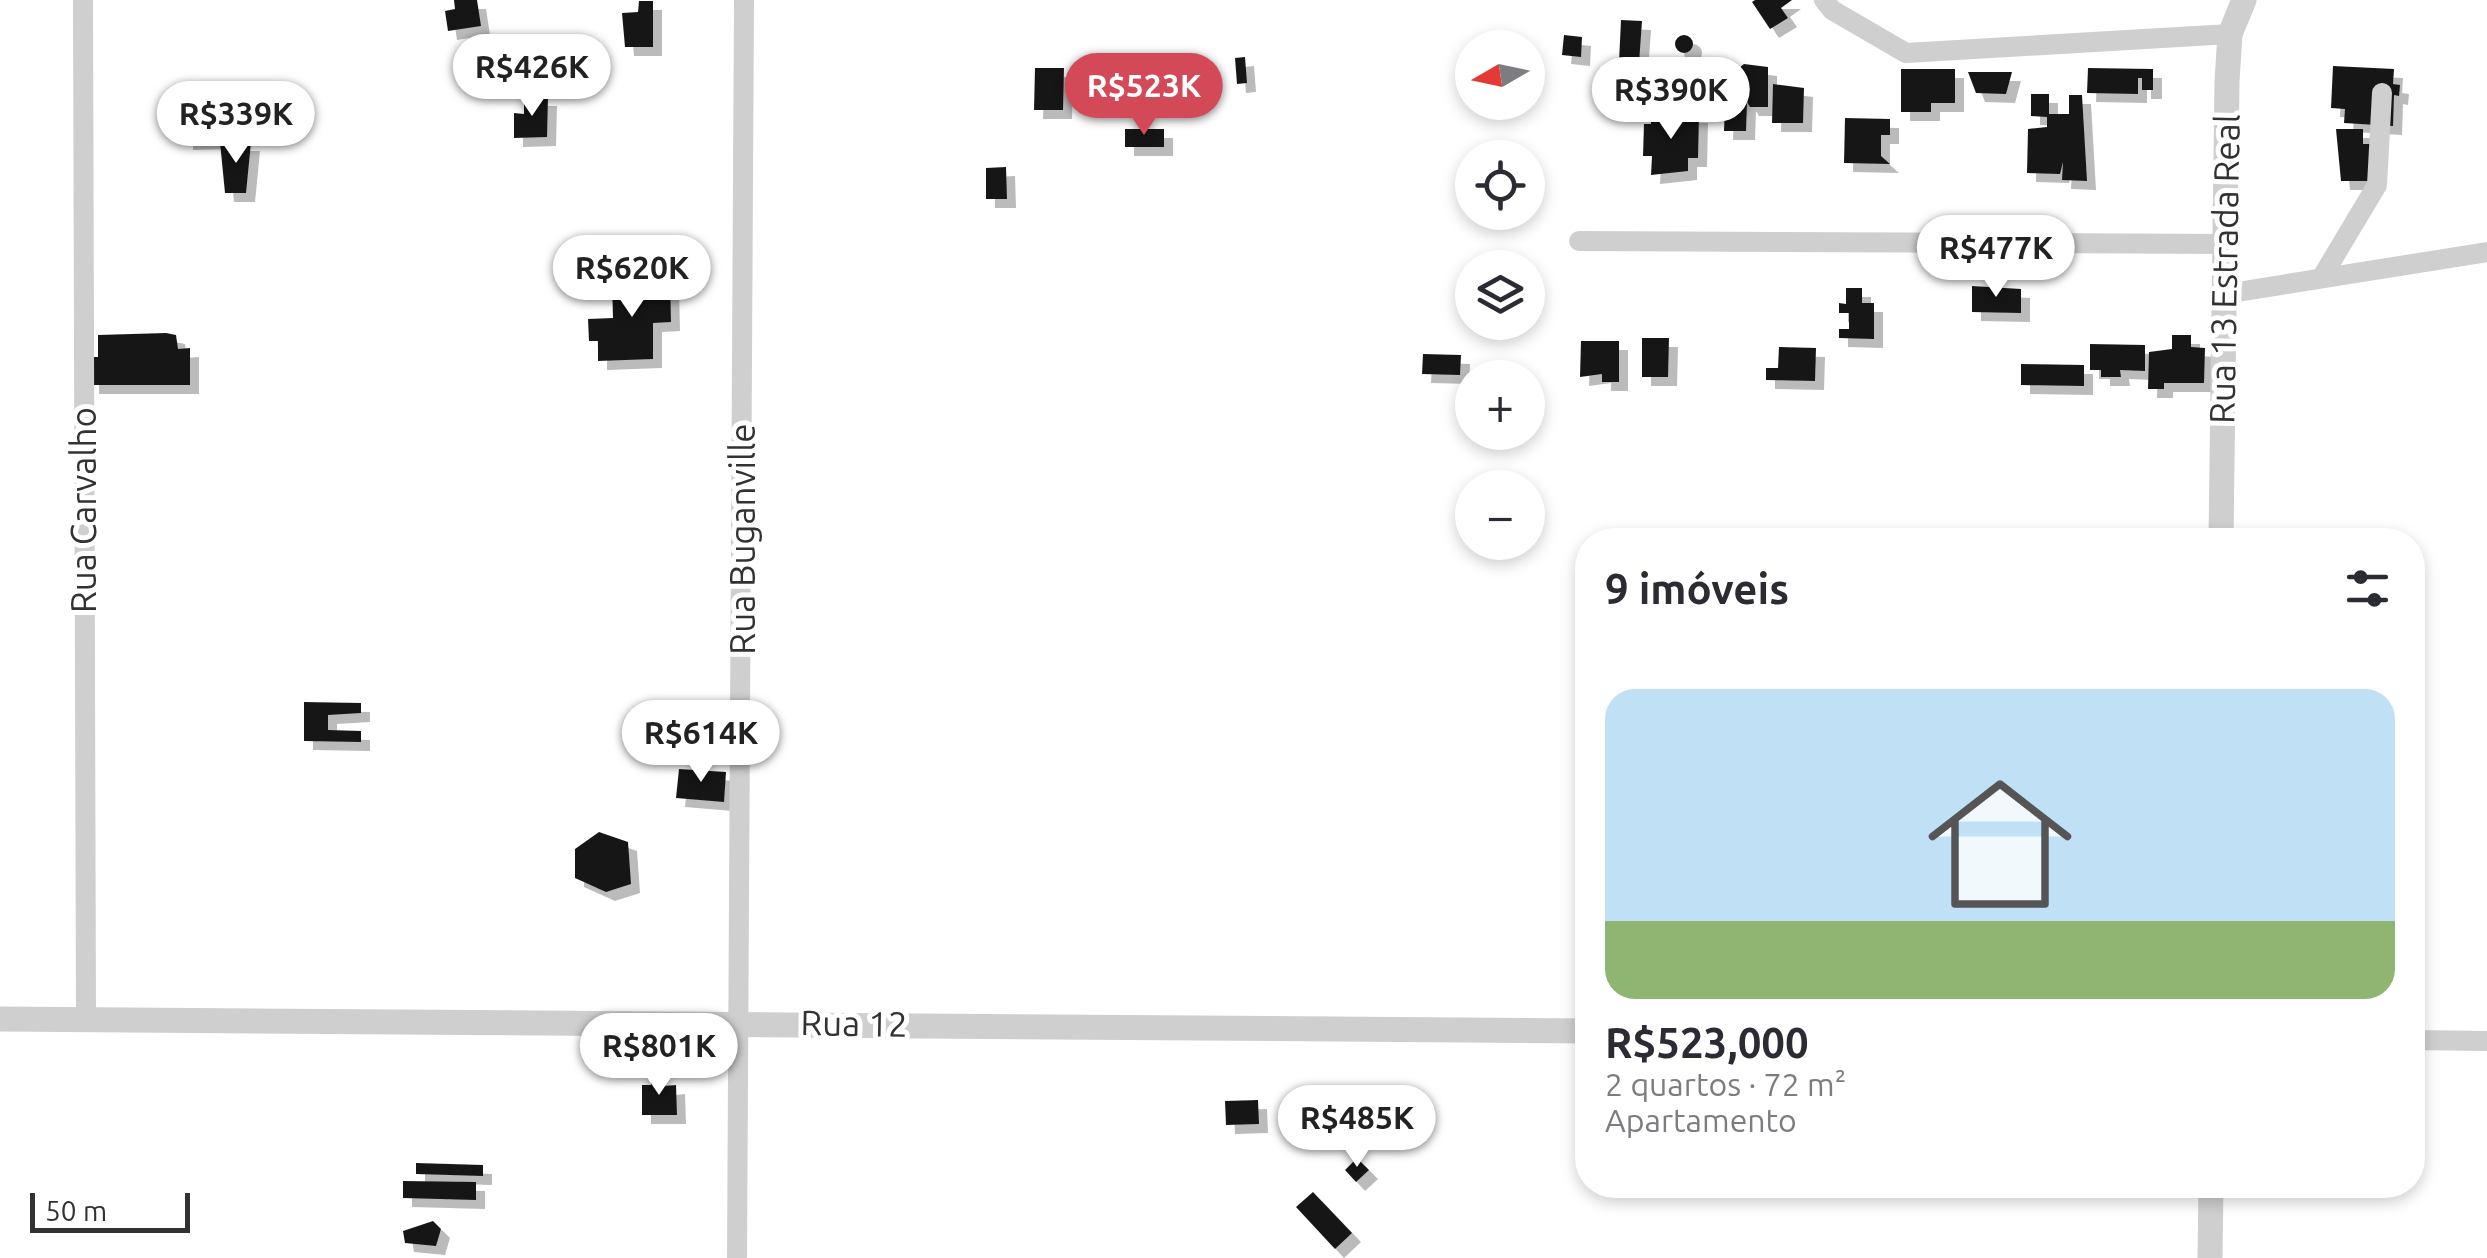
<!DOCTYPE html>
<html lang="pt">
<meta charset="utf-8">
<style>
body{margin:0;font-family:Ubuntu,sans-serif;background:#f2f2f3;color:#2b2b33;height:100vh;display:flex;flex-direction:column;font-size:38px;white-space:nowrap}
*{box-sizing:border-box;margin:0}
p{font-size:32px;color:#7c7c81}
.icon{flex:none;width:55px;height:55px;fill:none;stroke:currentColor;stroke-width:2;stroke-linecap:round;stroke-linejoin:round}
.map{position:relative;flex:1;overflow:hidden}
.details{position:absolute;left:1575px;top:528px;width:850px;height:670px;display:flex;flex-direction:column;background:#fff;border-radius:40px;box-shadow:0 5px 15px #0003}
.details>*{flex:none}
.needle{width:65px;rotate:261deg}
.fabs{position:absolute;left:1455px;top:30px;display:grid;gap:20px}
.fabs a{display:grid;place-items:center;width:90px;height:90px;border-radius:50%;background:#fff;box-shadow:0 5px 15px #0003;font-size:50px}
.scale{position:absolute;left:30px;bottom:25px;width:160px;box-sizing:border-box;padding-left:10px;border:5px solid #323232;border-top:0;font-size:28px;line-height:35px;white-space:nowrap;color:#323232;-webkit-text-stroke:8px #fff;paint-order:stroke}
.price{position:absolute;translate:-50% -85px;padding:0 22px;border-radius:35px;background:#fff;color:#222;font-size:32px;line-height:65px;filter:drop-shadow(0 2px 5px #0008)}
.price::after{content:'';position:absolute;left:50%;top:60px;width:30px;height:22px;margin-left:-15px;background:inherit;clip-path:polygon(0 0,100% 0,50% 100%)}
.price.selected{background:#d44958;color:#fff}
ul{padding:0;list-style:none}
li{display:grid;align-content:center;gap:20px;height:530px;padding:0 30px}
li span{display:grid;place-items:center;height:310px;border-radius:30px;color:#555}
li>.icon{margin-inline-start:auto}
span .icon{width:180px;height:180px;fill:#fffc;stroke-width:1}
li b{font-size:42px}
h2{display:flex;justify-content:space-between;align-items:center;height:120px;padding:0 30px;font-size:42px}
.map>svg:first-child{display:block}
</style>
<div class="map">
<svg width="2487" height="1258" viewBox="0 0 2487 1258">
<defs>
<filter id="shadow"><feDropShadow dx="9" dy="9" stdDeviation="0" flood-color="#0004"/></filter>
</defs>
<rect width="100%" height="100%" fill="#fff"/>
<path fill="#191919" filter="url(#shadow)" d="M454,0H477L481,26L448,31L445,11L455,9Z
M1755,0H1792L1781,8L1788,18L1770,29L1752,2Z
M639,1H653V47H625L622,13L638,12Z
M1621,20L1642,21L1639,63L1619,62Z
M1675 44a9 9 0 1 1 18 0a9 9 0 1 1-18 0Z
M1564,35L1582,37L1581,57L1562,55Z
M1245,57L1247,83L1237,84L1235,58Z
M1744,64L1768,67V107H1750L1747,102L1746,131H1724L1725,102H1717L1718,71H1735Z
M1683,65H1705V97L1683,96Z
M2333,66L2394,69L2393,84L2400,85L2399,96L2394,95L2393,126L2344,123L2345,109L2331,108Z
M1035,68H1064L1063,110H1034Z
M2088,68L2153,69V90H2142V78H2138V94L2087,93Z
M1901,69H1955V103H1931V112H1901Z
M1968,72H2012L2006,94L1976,93Z
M185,84H219L224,140L184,141Z
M1773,84L1804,88L1803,123H1772Z
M2031,94H2049V114H2069V95H2082L2087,181L2062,180L2063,162L2060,174L2027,173L2028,129L2047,127V117L2031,116Z
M524,97H548L547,137L514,138V113L524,114Z
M1651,113L1699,114L1698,158H1688V171L1651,175L1652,156H1643L1644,124H1651Z
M1845,118L1890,119V135H1881V156L1890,164L1844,163Z
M1125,129H1164V147H1125Z
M2336,129H2363V144H2371V181H2341Z
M220,142H251L246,193H225Z
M1006,167L1007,199H986V168Z
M670,280L671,322L653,323V359L598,361V341H589L588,319L613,318L612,281Z
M1972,286L2021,289V313L1972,312Z
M1846,288H1862V303H1874V339L1839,338V329H1849V313H1839V303L1846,304Z
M166,333L176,335L178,349L190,348V385H90V357H98V335Z
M2172,335H2191V347L2205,348L2204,383H2164V389H2148L2149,352L2172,349Z
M1642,338H1669L1668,377H1642Z
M1581,341H1619V382H1602V374L1580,377Z
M2090,344L2145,345V371L2120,370L2121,377H2101V370H2090Z
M1779,347L1816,348L1815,381L1766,380V368H1778Z
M1423,354L1461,355L1460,375L1422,374Z
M2021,364L2084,365V386L2021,385Z
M304,702L361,703V713L328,715V730L361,731V742L304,741Z
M679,769L726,772L724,802L676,798Z
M599,832L628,842L631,884L606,892L575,878V849Z
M651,1076H664V1085L659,1087L676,1085L677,1115H642V1085H651Z
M1258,1100L1259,1124L1226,1125L1225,1101Z
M1357,1158L1369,1170L1356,1182L1345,1170Z
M416,1163L483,1165V1176L416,1174Z
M403,1181L476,1182V1200L403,1198Z
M1313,1192L1352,1233L1335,1249L1296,1207Z
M433,1221L441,1229L436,1246L405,1243L403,1231Z"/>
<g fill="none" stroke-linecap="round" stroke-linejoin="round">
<path stroke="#cfcfcf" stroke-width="20" d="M83,0L86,1019
M1824,0L1832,10L1906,53L2230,34
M1579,241L2227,244
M2322,277L2377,185L2382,93
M2225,294L2487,252
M2412,1040L2487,1041
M737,1258L744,0"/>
<path stroke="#cfcfcf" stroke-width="25" d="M2221,540L2227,81L2230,34L2244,0
M0,1019L1588,1031
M2210,1258L2211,1185"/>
</g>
<g text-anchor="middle" stroke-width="10" stroke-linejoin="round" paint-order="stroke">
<g font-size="35" fill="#323232" stroke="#fff">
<text transform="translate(2225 269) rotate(-89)" y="12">Rua 13 Estrada Real</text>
<text transform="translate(84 510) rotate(-90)" y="12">Rua Carvalho</text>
<text transform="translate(743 539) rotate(-90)" y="12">Rua Buganville</text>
<text transform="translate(854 1024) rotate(1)" y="12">Rua 12</text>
</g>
</g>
</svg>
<div class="fabs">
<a><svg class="needle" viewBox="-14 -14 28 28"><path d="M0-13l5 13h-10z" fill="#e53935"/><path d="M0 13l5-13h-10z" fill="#7c7c81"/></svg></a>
<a><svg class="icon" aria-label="locate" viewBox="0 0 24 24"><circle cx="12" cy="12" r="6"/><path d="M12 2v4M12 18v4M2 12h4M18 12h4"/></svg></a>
<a><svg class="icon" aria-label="layers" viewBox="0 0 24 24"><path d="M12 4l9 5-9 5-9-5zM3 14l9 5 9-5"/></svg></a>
<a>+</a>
<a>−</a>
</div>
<div class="scale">50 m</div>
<b class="price" style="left:532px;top:119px">R$426K</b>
<b class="price selected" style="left:1144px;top:138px">R$523K</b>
<b class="price" style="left:1671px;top:142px">R$390K</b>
<b class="price" style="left:236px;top:166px">R$339K</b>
<b class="price" style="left:1996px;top:300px">R$477K</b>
<b class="price" style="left:632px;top:320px">R$620K</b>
<b class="price" style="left:701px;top:785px">R$614K</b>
<b class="price" style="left:659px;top:1098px">R$801K</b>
<b class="price" style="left:1357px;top:1170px">R$485K</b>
<section class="details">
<h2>9 imóveis<svg class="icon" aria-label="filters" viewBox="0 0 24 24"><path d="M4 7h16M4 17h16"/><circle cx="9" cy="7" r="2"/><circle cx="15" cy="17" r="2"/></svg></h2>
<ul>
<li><span style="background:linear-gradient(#bfe0f5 75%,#8fb573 0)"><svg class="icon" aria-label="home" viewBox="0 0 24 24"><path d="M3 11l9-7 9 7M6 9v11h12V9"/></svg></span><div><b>R$523,000</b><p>2 quartos · 72 m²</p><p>Apartamento</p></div></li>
</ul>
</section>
</div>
